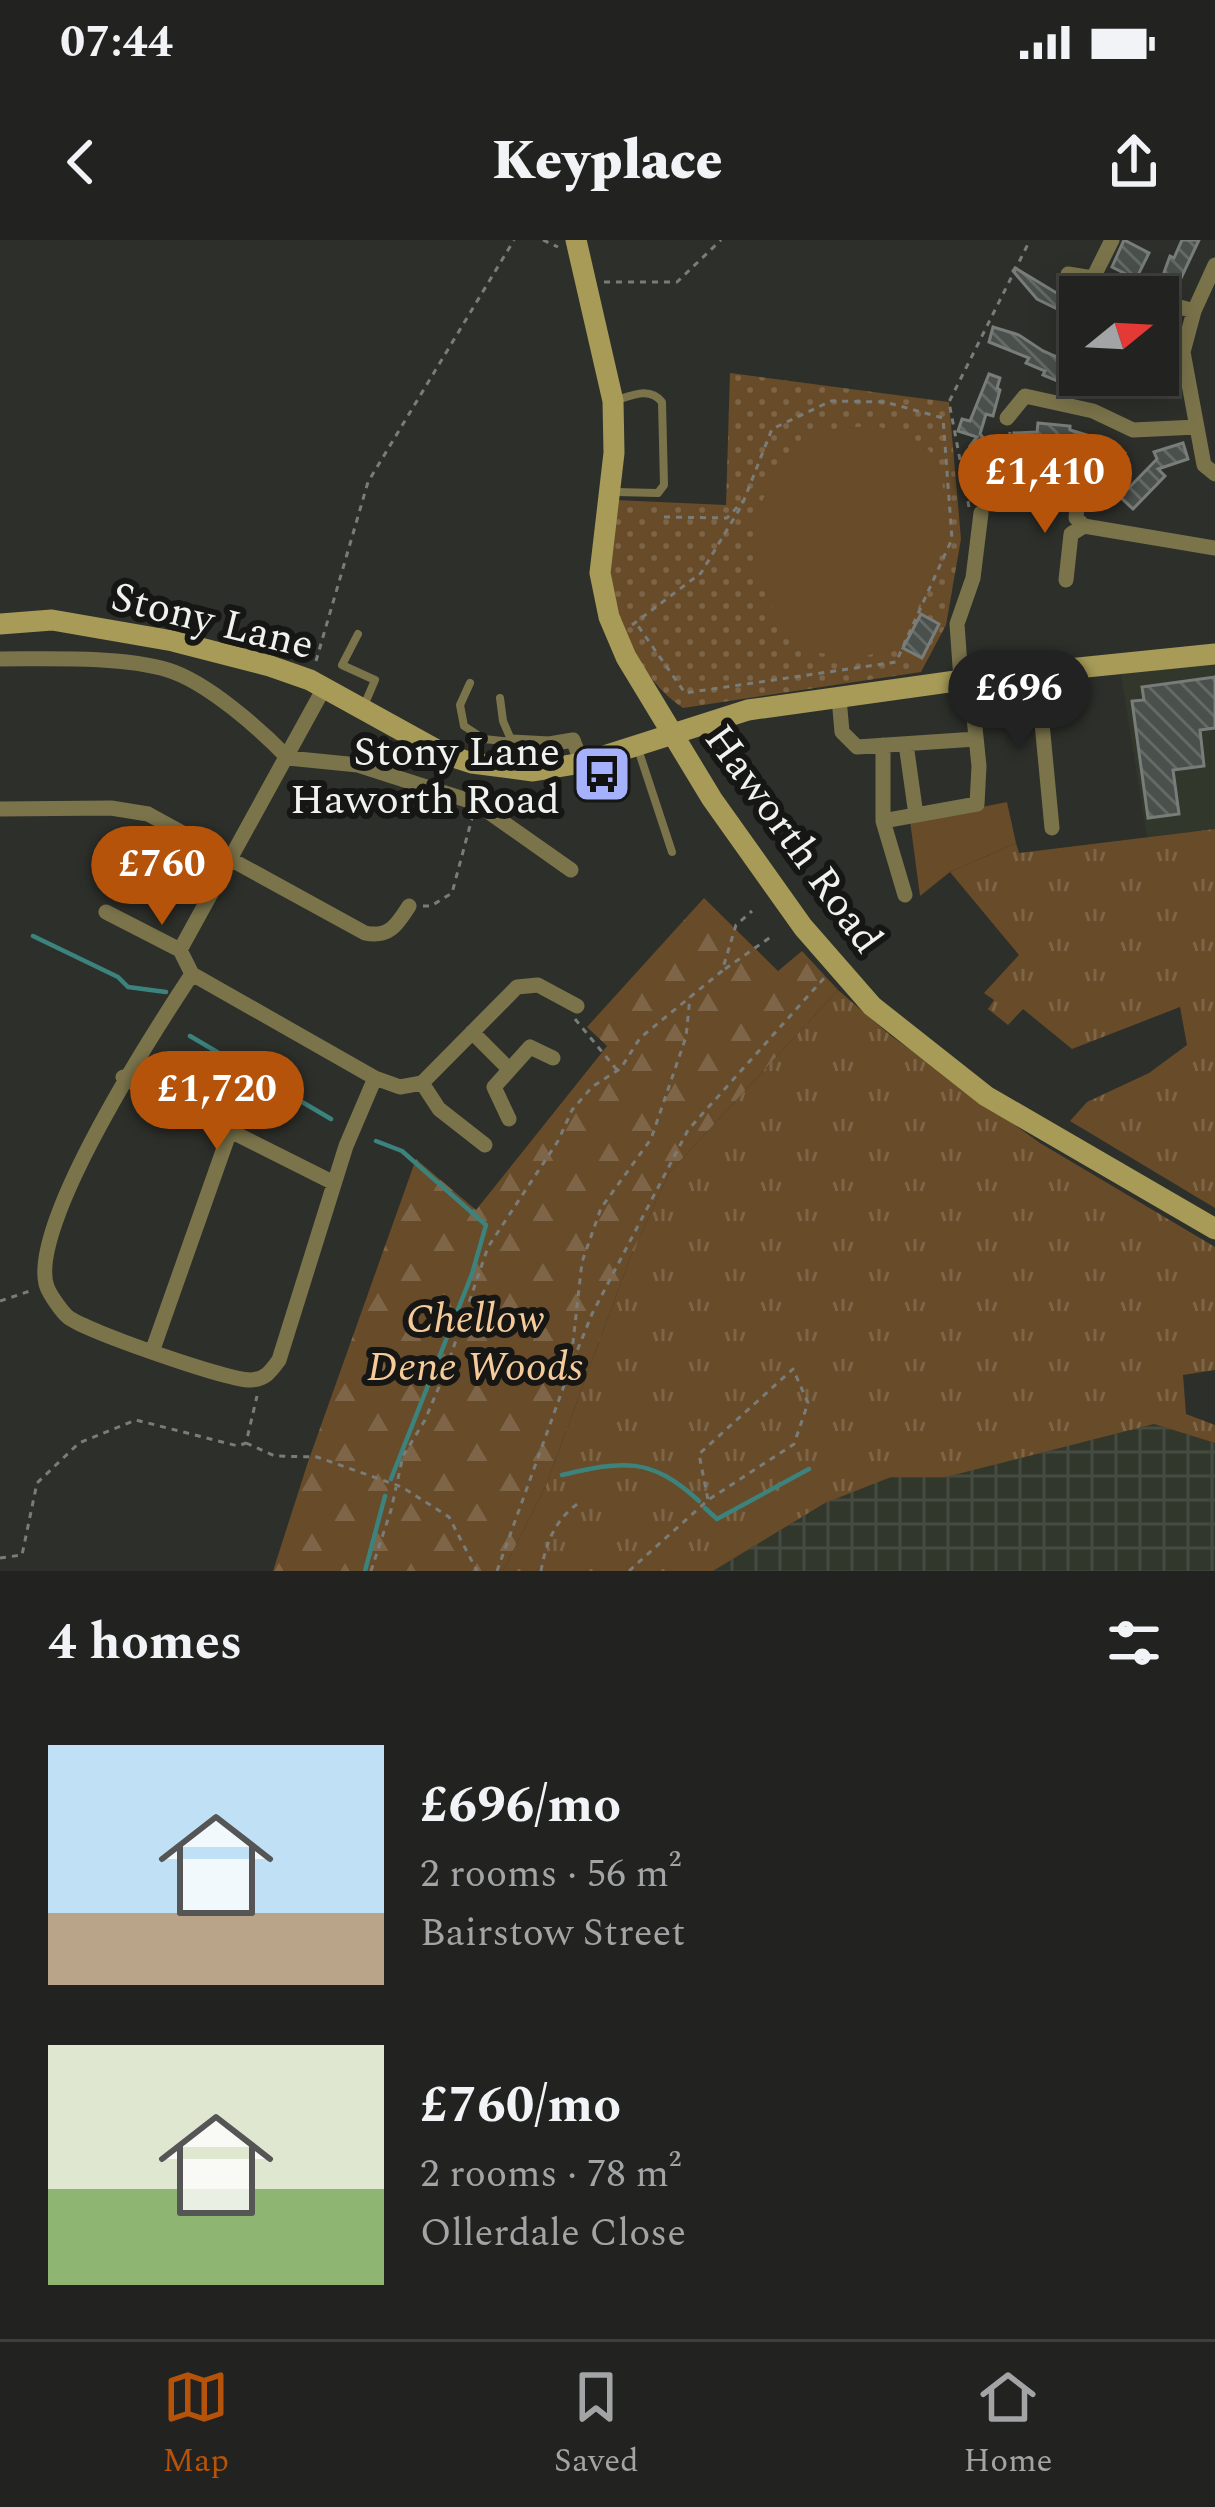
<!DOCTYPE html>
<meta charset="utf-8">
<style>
body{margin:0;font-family:Spectral,serif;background:#2e2f2d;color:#f1f3f6;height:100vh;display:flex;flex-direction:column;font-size:45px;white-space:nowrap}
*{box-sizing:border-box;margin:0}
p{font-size:39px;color:#a2a4a5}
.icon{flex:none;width:66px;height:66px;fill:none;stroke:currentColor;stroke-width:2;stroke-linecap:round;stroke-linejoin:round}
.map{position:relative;height:1331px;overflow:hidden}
.panel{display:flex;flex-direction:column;background:#222320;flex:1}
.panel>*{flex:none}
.needle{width:78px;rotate:72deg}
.controls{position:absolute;left:1059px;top:36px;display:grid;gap:24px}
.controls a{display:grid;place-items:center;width:120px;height:120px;border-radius:0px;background:#222320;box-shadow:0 6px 30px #0003,0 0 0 3px #3f403e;font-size:60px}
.price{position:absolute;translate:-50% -102px;padding:0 27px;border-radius:42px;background:#b45309;color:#fff;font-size:39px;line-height:78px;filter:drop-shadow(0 3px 6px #0008)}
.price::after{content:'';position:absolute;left:50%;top:72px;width:36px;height:27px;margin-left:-18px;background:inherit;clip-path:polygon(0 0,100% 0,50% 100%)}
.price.active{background:#222;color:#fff}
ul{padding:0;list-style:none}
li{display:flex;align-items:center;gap:36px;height:300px;padding:0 48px}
li span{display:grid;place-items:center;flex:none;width:336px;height:240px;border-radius:0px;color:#555}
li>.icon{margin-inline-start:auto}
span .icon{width:144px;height:144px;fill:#fffc;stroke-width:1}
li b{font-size:51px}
h2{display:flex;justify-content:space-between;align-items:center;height:144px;padding:0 48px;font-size:51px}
.status{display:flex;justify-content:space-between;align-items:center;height:84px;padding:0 60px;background:#222320;direction:ltr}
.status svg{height:33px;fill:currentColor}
header{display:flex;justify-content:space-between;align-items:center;height:156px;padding:0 48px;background:#222320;font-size:54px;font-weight:800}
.tabs{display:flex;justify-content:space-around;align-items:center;height:168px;border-top:3px solid #3f403e;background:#222320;font-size:33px;color:#a2a4a5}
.tabs a{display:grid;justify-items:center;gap:6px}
.tabs .active{color:#b45309}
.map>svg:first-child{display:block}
</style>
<div class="status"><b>07:44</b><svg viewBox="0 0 49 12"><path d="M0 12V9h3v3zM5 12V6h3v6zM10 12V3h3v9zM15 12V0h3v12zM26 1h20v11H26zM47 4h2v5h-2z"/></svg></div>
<header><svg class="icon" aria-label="back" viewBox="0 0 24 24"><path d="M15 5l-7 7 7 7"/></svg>Keyplace<svg class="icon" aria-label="share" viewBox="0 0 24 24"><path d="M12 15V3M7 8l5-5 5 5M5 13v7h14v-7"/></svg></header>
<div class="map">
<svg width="1215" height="1331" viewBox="0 0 1215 1331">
<defs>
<pattern id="industrial-grid" width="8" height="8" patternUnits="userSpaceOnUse" patternTransform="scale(3)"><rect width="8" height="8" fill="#32372c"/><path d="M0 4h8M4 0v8" fill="none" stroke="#464b41"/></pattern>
<pattern id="grass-tufts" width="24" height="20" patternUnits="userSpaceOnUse" patternTransform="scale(3)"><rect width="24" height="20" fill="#684b28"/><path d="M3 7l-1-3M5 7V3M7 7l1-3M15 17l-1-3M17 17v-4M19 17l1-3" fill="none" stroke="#7e6548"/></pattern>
<pattern id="forest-firs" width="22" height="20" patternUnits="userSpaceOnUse" patternTransform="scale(3)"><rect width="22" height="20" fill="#684b28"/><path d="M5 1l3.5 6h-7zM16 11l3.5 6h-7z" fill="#7e6548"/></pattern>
<pattern id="park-dots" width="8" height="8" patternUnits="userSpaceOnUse" patternTransform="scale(3)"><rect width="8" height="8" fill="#684b28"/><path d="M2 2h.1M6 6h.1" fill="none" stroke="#7e6548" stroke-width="1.8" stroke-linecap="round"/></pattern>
<pattern id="building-back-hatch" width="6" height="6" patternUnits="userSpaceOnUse" patternTransform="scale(3)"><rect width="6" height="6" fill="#4a504c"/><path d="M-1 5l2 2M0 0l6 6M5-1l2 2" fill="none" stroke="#646a66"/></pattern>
</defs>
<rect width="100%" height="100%" fill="#2d2f2a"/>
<path fill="#32372c" d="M1215,423V589L1147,597L1121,434Z"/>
<path fill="url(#industrial-grid)" d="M1154,1184L1215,1203V1331H713L825,1263L891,1236L946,1237Z"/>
<path fill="url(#grass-tufts)" d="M1215,589V968L1070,881L1087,862L1149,833L1187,805L1180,767L1072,809L1023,769L1008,785L988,769L994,760L984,753L1019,715L950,632L1016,603L1019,613Z
M838,750L890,795L1040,903L1215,1007V1130L1183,1135L1186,1174L1215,1185V1203L1154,1184L946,1237H891L825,1263L713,1331H503L547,1243L630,1018L669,933Z"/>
<path fill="url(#forest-firs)" d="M704,658L778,731L802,711L838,750L669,933L630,1018L547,1243L503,1331H273L308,1222L416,919L476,970L607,806L587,787Z"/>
<path fill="url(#park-dots)" d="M730,133L949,162L961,299L946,385L921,432L683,468C640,440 614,378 608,327C606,306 613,281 615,260L726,265Z"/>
<path fill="#684b28" d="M876,185L929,210L942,237L947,296L917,370L890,408L857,419L815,412L777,381L752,314L757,271L786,215L829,190Z
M1007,562L1016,603L950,632L920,656L910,581Z"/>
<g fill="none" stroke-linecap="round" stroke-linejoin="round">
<path stroke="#3c837d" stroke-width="4.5" d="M33,696L118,737L128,747L166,752
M190,796L331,879
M376,901L402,911L486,985L472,1034L391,1239
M562,1235C623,1221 650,1216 699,1261
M705,1268L717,1279L809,1229
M365,1331L385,1256"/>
</g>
<path fill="url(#building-back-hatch)" stroke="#787d7a" stroke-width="3" d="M1124,0L1149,13L1136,39L1112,27Z
M1182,0H1199L1174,53L1158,49L1170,16L1174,18Z
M1015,28L1065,58L1067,53L1080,58V80L1037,59L1013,31Z
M993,87L1019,95L1043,111L1080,127V135L1122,139L1118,154L1096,147L1095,151L1086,153L1043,135L1045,131L1026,123L1029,118L989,102Z
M989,134L1000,138L997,148L1000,150L993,176L986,174L980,194L994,210L986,220L970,206L977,197L958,191L962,179L970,181Z
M1038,183L1070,186V190L1100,199L1125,213L1116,230L1070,208L1071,204L1033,201L1034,208L1015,209L1014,193L1037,192Z
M1183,203L1188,219L1158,229L1165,236L1133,269L1120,257L1157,219L1154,212Z
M921,374L939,384L922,418L903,408Z
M1215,437V488L1200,490L1204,526L1173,530L1179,574L1148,578L1132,461L1144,460L1142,447Z"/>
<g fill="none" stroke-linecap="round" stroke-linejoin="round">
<path stroke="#7a7c78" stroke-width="3" stroke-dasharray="6 6" stroke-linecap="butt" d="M543,0L558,7
M604,42H677L721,0
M967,250C987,233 1004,219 1010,192
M969,267L949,162L1030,0
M664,277L727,278L744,260
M632,385L701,333L742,265L772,189L831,161L885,162L943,178L952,299L896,422L685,453L636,383
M316,421L368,242L514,0
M423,666H431L452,653L472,578
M725,729L772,696
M575,779L617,830
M0,1061L33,1050
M573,1121L592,1074L688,890L825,737
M246,1203L275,1216L317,1217L402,1247L449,1277L477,1331
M0,1318L22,1315L37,1243L79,1203L136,1180L238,1206L246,1203L257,1156
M371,1331L391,1270L403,1216L425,1180L444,1135L488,1007L558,901L572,870L592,847L621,828L640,798L722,731L736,685L752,671
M497,1331L570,1129L582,1022L601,968L651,899L686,797L690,757
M541,1331C546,1302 556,1277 582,1261
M629,1331L708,1260L794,1204L808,1163L793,1129L699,1214L708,1260"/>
<path stroke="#7b744b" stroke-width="8" d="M614,161C631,156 649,146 662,162L664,245L658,253L615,252
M358,394L342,425L375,440L363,468
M470,443L460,465L464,486L484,499L512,502L503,481L500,458
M637,506L672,612"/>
<path stroke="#7b744b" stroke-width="15" d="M1112,0L1093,38L1113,49L1142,57
M1215,25L1194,71L1183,112L1204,225L1215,234
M1068,34L1093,38
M1158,61L1194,71
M1007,178L1025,156L1093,171L1133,190L1197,187
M1079,246L1076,278L1084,286L1215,308
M1066,340L1071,294L1084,286
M0,419C50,419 121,416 168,430C207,442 260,489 288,518L358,525L476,563L571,630
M1037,431L1052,588
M961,440L957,384L973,338L981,273
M324,448L180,710L192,734L375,838L400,847L422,843L517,747L538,745L577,766
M839,458L842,492L857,507L976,499
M512,502L549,504L573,500L582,523
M906,504L916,575
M883,505V581L905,655
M0,569L111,568L148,574L365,693C389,698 397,685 409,666
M883,581L977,564L979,526L970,439
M106,672L180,710
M192,734C157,787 26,988 47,1047C50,1055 62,1072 68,1077C86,1091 229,1141 251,1140C266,1139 271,1131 279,1120L346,906L375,838
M472,792L508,828
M123,837L334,943
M422,843L439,869L485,905
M509,879L494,847L530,807L553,818
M152,1112L230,891"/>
<path stroke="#a79b57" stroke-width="21" d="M576,0L613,161L614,213L600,333L609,377L626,417L712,559L803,687L872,766L986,856L1215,989
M0,384L52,380L173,401L270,426L310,440L444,514L472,523L533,531L582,523L748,470L970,439L1215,414"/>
</g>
<defs>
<g id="bus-square" transform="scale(3)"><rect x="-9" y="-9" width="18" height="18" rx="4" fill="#a6b1fc" stroke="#161715"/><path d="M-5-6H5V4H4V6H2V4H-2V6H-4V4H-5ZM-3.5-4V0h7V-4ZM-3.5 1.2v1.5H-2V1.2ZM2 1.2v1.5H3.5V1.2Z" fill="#111"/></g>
</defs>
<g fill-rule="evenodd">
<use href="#bus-square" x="602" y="534"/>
</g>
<g text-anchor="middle" stroke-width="12" stroke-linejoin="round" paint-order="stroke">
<g font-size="42" fill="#f0f2ef" stroke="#161715">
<text transform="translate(213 379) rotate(14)" y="15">Stony Lane</text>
<text transform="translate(795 598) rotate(54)" y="15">Haworth Road</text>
</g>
<g font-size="42" fill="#f0f2ef" stroke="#161715" text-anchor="end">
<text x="560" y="525">Stony Lane<tspan x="560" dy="48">Haworth Road</tspan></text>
</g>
<g font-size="42" font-style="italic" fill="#f7cb99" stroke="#161715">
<text x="475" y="1092">Chellow<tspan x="475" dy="48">Dene Woods</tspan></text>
</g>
</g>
</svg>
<div class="controls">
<a><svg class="needle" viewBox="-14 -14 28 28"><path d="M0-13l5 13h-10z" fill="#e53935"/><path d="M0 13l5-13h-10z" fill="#a2a4a5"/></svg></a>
</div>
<b class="price" style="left:1045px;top:296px">£1,410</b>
<b class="price active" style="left:1019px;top:512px">£696</b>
<b class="price" style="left:162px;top:688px">£760</b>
<b class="price" style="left:217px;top:913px">£1,720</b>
</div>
<section class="panel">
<h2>4 homes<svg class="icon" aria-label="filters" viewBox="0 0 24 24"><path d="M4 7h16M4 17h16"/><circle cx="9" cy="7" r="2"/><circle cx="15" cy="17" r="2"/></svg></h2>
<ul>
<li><span style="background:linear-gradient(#bfe0f5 70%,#b9a48a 0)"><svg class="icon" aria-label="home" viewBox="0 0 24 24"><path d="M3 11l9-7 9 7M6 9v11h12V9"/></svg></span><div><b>£696/mo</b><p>2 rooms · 56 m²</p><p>Bairstow Street</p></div></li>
<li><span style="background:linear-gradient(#dfe7d0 60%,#8fb573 0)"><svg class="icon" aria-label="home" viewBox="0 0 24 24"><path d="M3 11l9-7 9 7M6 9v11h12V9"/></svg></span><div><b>£760/mo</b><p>2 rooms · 78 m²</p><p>Ollerdale Close</p></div></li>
</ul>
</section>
<nav class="tabs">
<a class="active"><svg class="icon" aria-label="map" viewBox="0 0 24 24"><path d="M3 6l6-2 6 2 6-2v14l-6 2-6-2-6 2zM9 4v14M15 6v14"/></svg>Map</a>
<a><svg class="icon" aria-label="saved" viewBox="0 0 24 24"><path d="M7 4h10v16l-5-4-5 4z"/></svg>Saved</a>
<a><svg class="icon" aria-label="home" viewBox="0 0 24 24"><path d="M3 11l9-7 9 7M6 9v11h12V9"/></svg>Home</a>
</nav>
